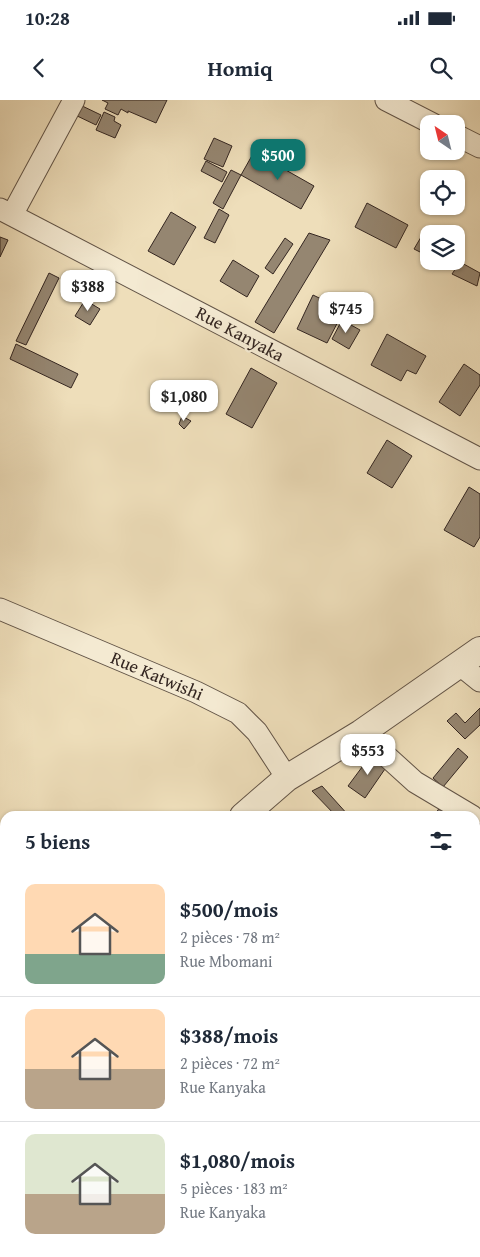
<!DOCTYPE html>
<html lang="fr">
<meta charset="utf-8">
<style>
body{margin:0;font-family:"Gentium Book Plus",serif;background:#f6f6f7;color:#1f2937;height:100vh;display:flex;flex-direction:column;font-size:19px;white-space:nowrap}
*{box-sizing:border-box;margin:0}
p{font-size:16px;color:#747a83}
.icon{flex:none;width:28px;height:28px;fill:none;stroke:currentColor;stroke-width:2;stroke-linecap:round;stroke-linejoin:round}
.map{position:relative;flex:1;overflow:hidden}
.panel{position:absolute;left:0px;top:711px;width:480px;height:446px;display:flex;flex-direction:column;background:#fff;border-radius:15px 15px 0 0;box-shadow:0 1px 4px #0004}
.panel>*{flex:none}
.needle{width:32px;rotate:325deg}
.fabs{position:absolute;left:420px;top:15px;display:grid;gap:10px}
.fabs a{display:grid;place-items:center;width:45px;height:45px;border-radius:10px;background:#fff;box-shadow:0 1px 4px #0004;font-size:25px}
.price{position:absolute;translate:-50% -42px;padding:0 11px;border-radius:10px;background:#fff;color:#222;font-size:16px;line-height:32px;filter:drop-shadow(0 1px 2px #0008)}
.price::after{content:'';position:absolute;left:50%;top:30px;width:15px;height:11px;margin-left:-8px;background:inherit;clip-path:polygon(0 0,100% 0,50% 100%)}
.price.active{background:#0f766e;color:#fff}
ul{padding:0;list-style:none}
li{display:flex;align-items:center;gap:15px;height:125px;padding:0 25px}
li+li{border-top:1px solid #e0e1e3}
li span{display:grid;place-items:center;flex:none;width:140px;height:100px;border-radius:10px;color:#555}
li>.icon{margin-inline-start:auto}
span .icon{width:60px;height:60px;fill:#fffc;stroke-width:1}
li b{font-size:21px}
h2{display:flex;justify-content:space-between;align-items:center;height:60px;padding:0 25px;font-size:21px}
.status{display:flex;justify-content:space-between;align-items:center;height:35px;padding:0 25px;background:#fff;direction:ltr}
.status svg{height:14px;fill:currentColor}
header{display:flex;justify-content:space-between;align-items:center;height:65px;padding:0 25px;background:#fff;font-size:22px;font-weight:800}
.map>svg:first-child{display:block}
</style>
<div class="status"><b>10:28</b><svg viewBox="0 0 49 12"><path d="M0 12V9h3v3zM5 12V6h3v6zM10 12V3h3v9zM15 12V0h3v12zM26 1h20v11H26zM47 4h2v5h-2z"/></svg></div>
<header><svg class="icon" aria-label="back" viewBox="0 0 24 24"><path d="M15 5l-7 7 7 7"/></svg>Homiq<svg class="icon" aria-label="search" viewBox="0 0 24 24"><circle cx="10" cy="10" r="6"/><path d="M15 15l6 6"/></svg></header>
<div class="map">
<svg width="480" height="1157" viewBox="0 0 480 1157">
<rect width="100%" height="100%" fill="#eedeba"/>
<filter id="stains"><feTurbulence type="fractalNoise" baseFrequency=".004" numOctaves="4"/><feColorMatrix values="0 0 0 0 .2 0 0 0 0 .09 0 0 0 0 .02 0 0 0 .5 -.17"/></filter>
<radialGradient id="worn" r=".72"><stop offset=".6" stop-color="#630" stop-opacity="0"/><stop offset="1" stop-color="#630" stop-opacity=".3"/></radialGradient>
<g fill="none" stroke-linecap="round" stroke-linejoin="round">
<path stroke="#7e6f5e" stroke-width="5.5" d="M0,820L5,815
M475,849L480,851"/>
</g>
<path fill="#958671" stroke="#342621" d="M102,0H167L156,23L128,11V13L121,9L118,15L105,9L108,3Z
M76,3L101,15L96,25L71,13Z
M104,12L115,17L114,21L121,25L115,38L96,30Z
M214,38L232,46L223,67L204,59Z
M254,52L314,86L301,109L241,75Z
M206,61L227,72L222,82L201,71Z
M231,70L241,75L223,109L213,103Z
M367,103L408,125L396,148L355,127Z
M219,109L229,115L215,143L204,138Z
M171,112L196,127L174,165L148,151Z
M424,132L429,135V145L424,154L414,149Z
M309,133L330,140L274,233L255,222Z
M0,137L8,140L0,157Z
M285,138L293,144L273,174L265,168Z
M233,160L259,176L247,197L220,181Z
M460,162L480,173L477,186L452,174Z
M49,173L59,178L26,245L16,241Z
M313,195L344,210L327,243L297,229Z
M85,200L100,209L90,225L75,216Z
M342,220L360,230L349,249L332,239Z
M387,234L426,256L416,274L407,270L401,281L371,265Z
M16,244L78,274L71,288L10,259Z
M464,264L480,275V285L460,316L439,302Z
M251,268L277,283L252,328L226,314Z
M182,316L191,321L184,329L179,324Z
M387,340L412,356L392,388L367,373Z
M469,387L480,394V437L474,447L444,430Z
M480,608V625L465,639L447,621L456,613L465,623Z
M458,648L468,657L443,687L433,678Z
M371,655L387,666L365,698L348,686Z
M322,686L349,716H336L312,691Z
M442,704L460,716H434Z
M480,1009V1033L475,1027V1013Z"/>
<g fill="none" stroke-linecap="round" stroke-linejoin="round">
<g stroke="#625447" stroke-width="23">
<path id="minor" d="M386,0L433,24
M456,35L480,47
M0,109L480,359
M12,115L74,0
M0,509L196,592L238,613L257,632L287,678
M459,564L480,581
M361,633L415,682L472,716"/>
</g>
<g stroke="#625447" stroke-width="28">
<path id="tertiary" d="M243,716L287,678L361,633L480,550
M0,954L5,949"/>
</g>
<use href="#minor" stroke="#f4ead2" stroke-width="21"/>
<use href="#tertiary" stroke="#f4ead2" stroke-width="26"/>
</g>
<g text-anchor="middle" stroke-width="4.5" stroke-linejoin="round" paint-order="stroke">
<g font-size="18" fill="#342621" stroke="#f4ead2">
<text transform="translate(240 234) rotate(28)" y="6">Rue Kanyaka</text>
<text transform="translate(157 576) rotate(23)" y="6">Rue Katwishi</text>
</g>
</g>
<rect width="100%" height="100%" filter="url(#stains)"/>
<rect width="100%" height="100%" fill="url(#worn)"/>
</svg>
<div class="fabs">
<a><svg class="needle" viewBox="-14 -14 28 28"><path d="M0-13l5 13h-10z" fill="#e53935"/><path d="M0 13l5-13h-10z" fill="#747a83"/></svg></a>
<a><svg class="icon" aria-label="locate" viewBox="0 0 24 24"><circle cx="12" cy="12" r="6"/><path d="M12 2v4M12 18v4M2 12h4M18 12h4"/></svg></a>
<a><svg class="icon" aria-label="layers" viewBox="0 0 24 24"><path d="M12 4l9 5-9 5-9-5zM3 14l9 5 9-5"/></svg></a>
</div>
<b class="price active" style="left:278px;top:81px">$500</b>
<b class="price" style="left:88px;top:212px">$388</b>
<b class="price" style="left:346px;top:234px">$745</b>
<b class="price" style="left:184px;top:322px">$1,080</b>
<b class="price" style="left:368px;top:676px">$553</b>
<section class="panel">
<h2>5 biens<svg class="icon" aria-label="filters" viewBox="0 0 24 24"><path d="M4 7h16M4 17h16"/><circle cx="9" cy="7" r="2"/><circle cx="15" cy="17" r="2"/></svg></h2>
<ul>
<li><span style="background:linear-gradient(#ffd9b3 70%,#7fa58c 0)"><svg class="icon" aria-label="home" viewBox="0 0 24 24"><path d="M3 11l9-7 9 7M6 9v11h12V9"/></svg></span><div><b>$500/mois</b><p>2 pièces · 78 m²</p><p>Rue Mbomani</p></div></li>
<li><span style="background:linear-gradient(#ffd9b3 60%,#b9a48a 0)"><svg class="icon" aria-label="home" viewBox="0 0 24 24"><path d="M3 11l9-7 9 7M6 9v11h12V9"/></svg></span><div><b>$388/mois</b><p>2 pièces · 72 m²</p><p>Rue Kanyaka</p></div></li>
<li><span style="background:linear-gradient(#dfe7d0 60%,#b9a48a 0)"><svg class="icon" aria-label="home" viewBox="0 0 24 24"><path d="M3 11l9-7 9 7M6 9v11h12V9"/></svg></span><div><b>$1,080/mois</b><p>5 pièces · 183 m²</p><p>Rue Kanyaka</p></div></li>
</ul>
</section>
</div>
